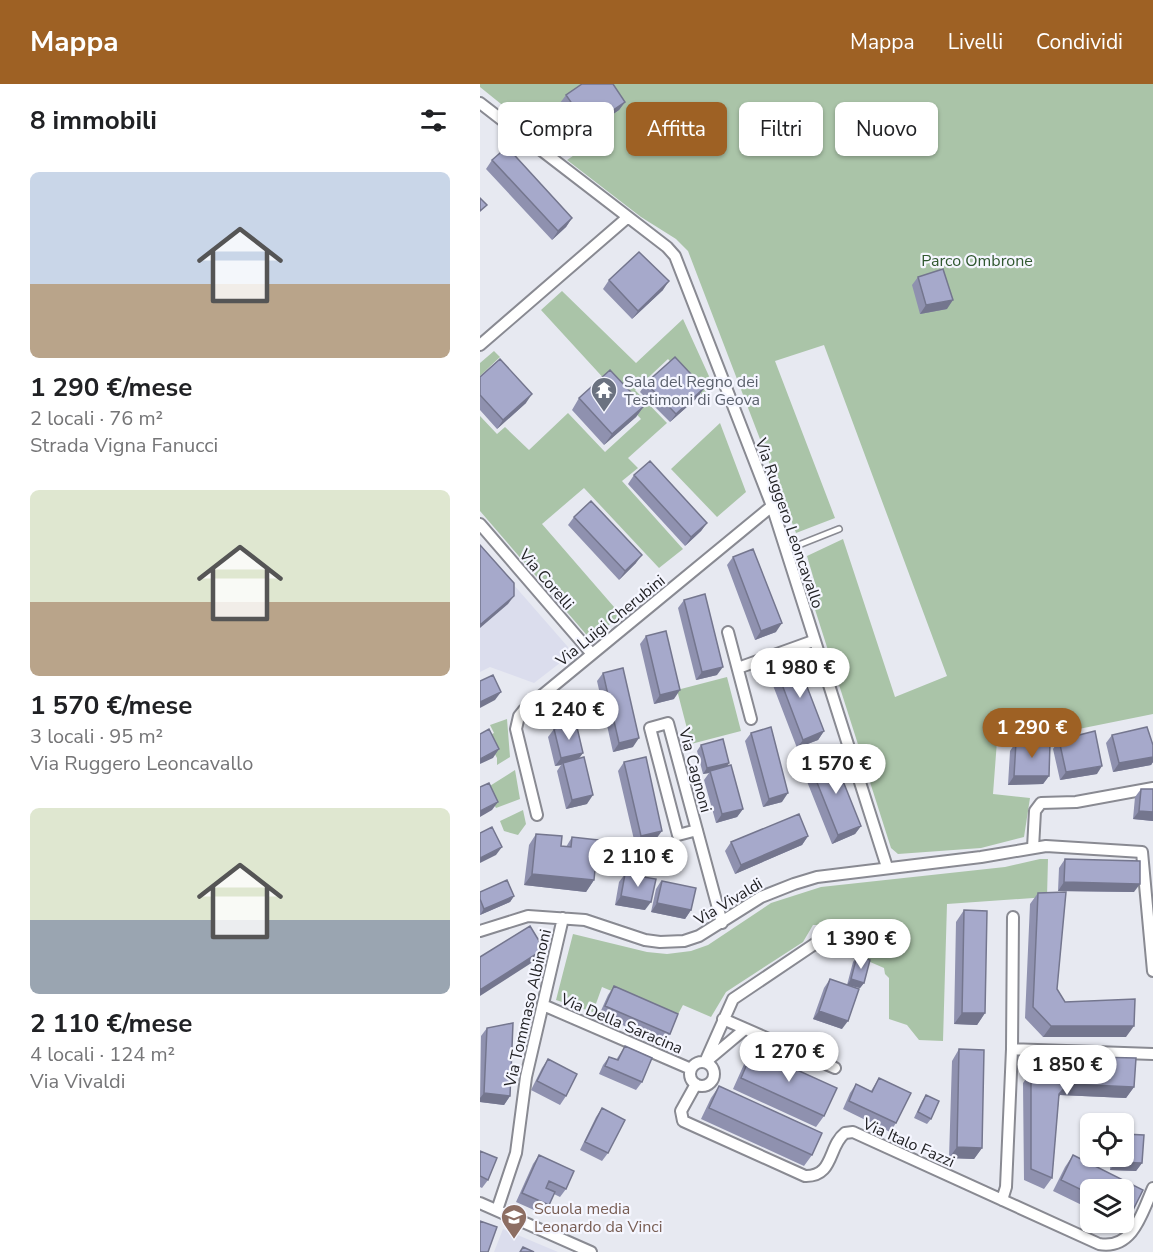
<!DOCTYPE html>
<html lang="it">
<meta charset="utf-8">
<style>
body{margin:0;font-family:"Nunito Sans",sans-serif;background:#f6f6f6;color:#202124;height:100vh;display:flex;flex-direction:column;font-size:22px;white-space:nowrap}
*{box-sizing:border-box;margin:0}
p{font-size:20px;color:#757577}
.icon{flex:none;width:33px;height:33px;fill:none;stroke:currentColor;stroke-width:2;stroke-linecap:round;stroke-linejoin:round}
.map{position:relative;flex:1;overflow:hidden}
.details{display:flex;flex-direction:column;background:#fff;width:480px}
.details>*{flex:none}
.banner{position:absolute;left:18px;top:18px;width:564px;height:54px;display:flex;gap:12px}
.controls{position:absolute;left:600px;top:1029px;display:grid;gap:12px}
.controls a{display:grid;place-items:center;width:54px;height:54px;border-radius:9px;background:#fff;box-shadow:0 2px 4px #0004;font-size:30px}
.price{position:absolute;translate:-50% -51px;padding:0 14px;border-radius:21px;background:#fff;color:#222;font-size:20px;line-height:39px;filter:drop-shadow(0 2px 3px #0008)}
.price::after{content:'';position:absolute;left:50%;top:36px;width:18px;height:14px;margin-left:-9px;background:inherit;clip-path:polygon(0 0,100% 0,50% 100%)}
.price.current{background:#9e6124;color:#fff}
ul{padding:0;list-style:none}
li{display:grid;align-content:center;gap:12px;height:318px;padding:0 30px}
li span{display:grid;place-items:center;height:186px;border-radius:9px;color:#555}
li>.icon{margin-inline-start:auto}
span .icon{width:108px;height:108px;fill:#fffc;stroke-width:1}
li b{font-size:26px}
h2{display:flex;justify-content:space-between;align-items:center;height:72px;padding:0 30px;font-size:26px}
.tag{padding:0 21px;border-radius:9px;background:#fff;box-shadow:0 2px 4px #0004;font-size:21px;line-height:54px}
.tag.current{background:#9e6124;color:#fff}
header{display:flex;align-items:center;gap:36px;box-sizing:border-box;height:84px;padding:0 30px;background:#9e6124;color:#fff}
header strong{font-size:28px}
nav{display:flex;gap:33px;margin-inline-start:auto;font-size:21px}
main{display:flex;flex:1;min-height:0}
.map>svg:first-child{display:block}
</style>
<header>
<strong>Mappa</strong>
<nav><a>Mappa</a><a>Livelli</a><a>Condividi</a></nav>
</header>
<main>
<section class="details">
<h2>8 immobili<svg class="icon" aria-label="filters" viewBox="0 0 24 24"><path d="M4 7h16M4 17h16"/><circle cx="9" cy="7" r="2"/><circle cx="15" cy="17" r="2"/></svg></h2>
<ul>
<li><span style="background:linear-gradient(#c9d6e8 60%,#b9a48a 0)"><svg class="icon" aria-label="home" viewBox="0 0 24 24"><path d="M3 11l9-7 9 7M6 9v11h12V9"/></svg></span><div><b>1 290 €/mese</b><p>2 locali · 76 m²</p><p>Strada Vigna Fanucci</p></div></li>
<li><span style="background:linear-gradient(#dfe7d0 60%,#b9a48a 0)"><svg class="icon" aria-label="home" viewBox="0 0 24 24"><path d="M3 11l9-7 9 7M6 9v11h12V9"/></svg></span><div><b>1 570 €/mese</b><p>3 locali · 95 m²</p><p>Via Ruggero Leoncavallo</p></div></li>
<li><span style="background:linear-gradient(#dfe7d0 60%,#9aa5b1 0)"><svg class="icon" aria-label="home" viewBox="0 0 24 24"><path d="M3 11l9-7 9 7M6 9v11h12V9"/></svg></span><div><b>2 110 €/mese</b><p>4 locali · 124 m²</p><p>Via Vivaldi</p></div></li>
</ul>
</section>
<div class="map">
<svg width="673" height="1168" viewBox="0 0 673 1168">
<rect width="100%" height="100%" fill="#e7e9f1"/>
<path fill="#dbdded" d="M0,462L88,563L89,572L54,599L10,583L0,588Z
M23,1145L78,1168H14Z"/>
<path fill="#aac4a8" d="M0,0H673V630L559,653L517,657L513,710L550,714L544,753L501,764L418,770L411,764L332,516L337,506L327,472L363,455L415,613L467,592L344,261L295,277L355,434L316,449L208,167L196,155L161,133L87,76L100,67L68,20L41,36L0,3Z
M82,207L156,279L203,235L233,301L222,311L188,275L155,306L187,339L148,374L158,384L142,397L203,465L179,484L104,404L62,440L141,531L111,556L0,427V332L17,350L25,343L49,366L88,329L125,368L161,335L61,226Z
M14,267L20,273L0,292V279Z
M240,339L266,408L237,433L191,385Z
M247,593L261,647L211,660L197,606Z
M27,635L30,673L17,681V674L6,653L14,649L10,641Z
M35,686L40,715L16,724L5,705Z
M43,726L46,740L38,751L24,747L20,737Z
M560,775H568L567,813L467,820L463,957L439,956L427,941L409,935V894L405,890L404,884L358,864L357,841H333L323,858L246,908L231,933L203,921L196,934L122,903L113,928L76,916L93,850L167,868L187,870L211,867L228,861L291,819L341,803L525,783Z"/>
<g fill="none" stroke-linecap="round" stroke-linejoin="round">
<g stroke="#898a92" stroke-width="8">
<path id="lane" d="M306,466L359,445"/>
</g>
<g stroke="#898a92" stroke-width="14">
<path id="street" d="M0,19L187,163L195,172L292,422L407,783
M0,261L148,133
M0,440L112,570
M248,548L271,635
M258,584L333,557
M57,731L36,645L39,632L43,627L292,422
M217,746L198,751L170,644L188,639L242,839
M553,764L555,727L561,719L596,718L673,704
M0,847L48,832L105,836L165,856L180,858L204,857L219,852L281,813L314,800L337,793L501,773L566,762L662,768L673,887
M63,921L211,985
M243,935L355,984
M532,965L673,970
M228,976L265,945
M210 990a12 12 0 1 1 24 0a12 12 0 1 1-24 0Z
M225,978L253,915L342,855
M216,1000L201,1027L203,1037L325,1092C354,1093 348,1062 365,1049L373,1048L619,1160C653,1166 662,1129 673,1104
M522,1116L526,1103L532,965L533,833
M0,1119L111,1168
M17,1126L36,1069L46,993L83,834"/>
</g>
<use href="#lane" stroke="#fff" stroke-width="5"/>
<use href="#street" stroke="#fff" stroke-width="10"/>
</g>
<path fill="#8f91af" d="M86,11L145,18L139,26L102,51L80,19Z
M12,76L92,134L86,143L72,156L6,85Z
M438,193L467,225L440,230L432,201Z
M129,196L183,206L152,235L123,205Z
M0,293L46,319L17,345L0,326Z
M166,299L218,313L190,338L160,308Z
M99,314L164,322L156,333L124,361L92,326Z
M154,391L227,439L221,447L205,462L148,400Z
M94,433L156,479L139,496L88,441Z
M253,473L296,548L275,556L247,481Z
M204,516L237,591L216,596L198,524Z
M166,552L194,615L174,620L160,560Z
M295,582L344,647L338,656L317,664L289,591Z
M123,589L153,663L133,668L117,597Z
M74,645L103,669L98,675L107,720L86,725L77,687L81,681L75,682L68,653Z
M271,649L302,718L283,723L265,657Z
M632,651L673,661V678L671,681L633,688L626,659Z
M579,656L617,690L580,696L573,665Z
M536,658L569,692L563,700L528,701L530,667Z
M221,661L249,679L247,683L263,725L257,733L236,739L224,696L229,689L223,690L217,667Z
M144,678L176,755L155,760L138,687Z
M330,681L381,742L375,750L352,760L324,690Z
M661,705H673V737L653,735L655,713Z
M56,750L81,762L86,763L92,753L114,796L106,808L44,801L49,761Z
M328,752L322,761L255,790L245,767L251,758Z
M585,775L654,808L578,807L579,784Z
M145,790L165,826L135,821L139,798Z
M181,797L211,826L205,835L171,828L176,805Z
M0,808L34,812L30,818L0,831Z
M558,809L577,905L585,918L646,953H563L545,934L550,820Z
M484,826L505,929L497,941L474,940L476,838Z
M377,872L384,899L380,904L367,901L373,878Z
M350,895L362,945L333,935L344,904Z
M134,902L190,950L184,959L119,931L128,911Z
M7,944L30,1012L24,1021L0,1018L1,952Z
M145,962L162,998L156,1006L119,990L123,981L129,973L136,976Z
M479,965L502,1064L494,1075L469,1074L472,977Z
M273,966L344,1032L336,1043L253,1005L265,978Z
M68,975L86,1012L80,1021L51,1006L62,984Z
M551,988L654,1003L646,1014L580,1011L579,1012L572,1094L564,1105L544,1096L543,999Z
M399,994L416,1039L410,1048L363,1025L370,1009L376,1000L391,1007Z
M239,1002L332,1071L324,1082L221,1035L231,1014Z
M446,1011L451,1035L447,1040L434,1034L442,1017Z
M122,1024L128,1069L122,1077L100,1066L116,1033Z
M0,1067L8,1096L2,1104L0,1103Z
M59,1071L86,1105L80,1113L74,1110L69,1121L63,1130L36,1118L53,1080Z
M593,1071L663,1106L651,1130L644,1141L638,1138H644V1106H610V1125L573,1107L585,1083Z
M631,1072H644L662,1079L656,1087L630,1086Z"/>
<path fill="#74768e" d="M145,18L139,26L102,51L108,43Z
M92,134L86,143L72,156L78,147Z
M189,197L183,206L152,235L158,227Z
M473,216L467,225L440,230L446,221Z
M224,304L218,313L190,338L196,330Z
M52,310L46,319L17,345L23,336Z
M164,322L156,333L124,361L132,350Z
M227,439L221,447L205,462L211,453Z
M162,471L156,479L139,496L145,487Z
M34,512L28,520L0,544V541Z
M302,539L296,548L275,556L281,547Z
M243,583L237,591L216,596L222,588Z
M200,606L194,615L174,620L180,611Z
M21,608L15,616L0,624V618Z
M344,647L338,656L317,664L323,656Z
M159,654L153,663L133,668L139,659Z
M19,665L13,674L0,680V675Z
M103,669L97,677L83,679L81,681L75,682L81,674Z
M673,673V678L671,681L633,688L639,679Z
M249,679L245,685L230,687L229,689L223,690L227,684Z
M622,682L617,690L580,696L586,688Z
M534,692H569L563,700L528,701Z
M308,709L302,718L283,723L289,715Z
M113,711L107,720L86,725L92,716Z
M18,718L12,726L0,733V727Z
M263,725L257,733L236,739L242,730Z
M659,727L673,728V737L653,735Z
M381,742L375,750L352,760L358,751Z
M182,747L176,755L155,760L161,752Z
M328,752L322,761L255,790L261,781Z
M22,763L16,771L0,779V774Z
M52,790L114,796L106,808L44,801Z
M584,798L660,800L654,808L578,807Z
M34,812L30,818L0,831L4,825Z
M141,812L171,818L165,826L135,821Z
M177,819L211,826L205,835L171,828Z
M64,865L56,876L0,912V906Z
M371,895L384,899L380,904L367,901Z
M339,927L368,937L362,945L333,935Z
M482,929H505L497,941L474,940Z
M571,942H654L646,953H563Z
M588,1000L654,1003L646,1014L580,1011L571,1021L579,1010Z
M4,1009L30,1012L24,1021L0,1018V1014Z
M477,1063L502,1064L494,1075L469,1074Z
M636,1078L662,1079L656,1087L630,1086Z"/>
<path fill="#a6a9cb" stroke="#74768e" stroke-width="1.5" d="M102,0H133L145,18L108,43L86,11Z
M27,63L92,134L78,147L12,76Z
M0,114L7,121L0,127Z
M159,168L189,197L158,227L129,196Z
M463,185L473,216L446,221L438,193Z
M195,273L224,304L196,330L166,299Z
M20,275L52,310L23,336L0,311V293Z
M130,286L164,322L132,350L99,314Z
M170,377L227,439L211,453L154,391Z
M111,417L162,471L145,487L94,433Z
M0,461L34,499V512L0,541Z
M273,465L302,539L281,547L253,473Z
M225,510L243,583L222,588L204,516Z
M186,547L200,606L180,611L166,552Z
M316,574L344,647L323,656L295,582Z
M143,584L159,654L139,659L123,589Z
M13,591L21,608L0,618V597Z
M96,639L103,669L81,674L74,645Z
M291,643L308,709L289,715L271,649Z
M667,643L673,661V673L639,679L632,651Z
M9,645L19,665L0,675V650Z
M615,647L622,682L586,688L579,656Z
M243,655L249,679L227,684L221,661Z
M536,658L570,659L569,692H534Z
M353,672L381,742L358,751L330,681Z
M104,673L113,711L92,716L83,679Z
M166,673L182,747L161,752L144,678Z
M251,681L263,725L242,730L230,687Z
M9,699L18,718L0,727V703Z
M661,705H673V728L659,727Z
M319,730L328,752L261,781L251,758Z
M12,743L22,763L0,774V749Z
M56,750L82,752L81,762L91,763L92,753L118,756L114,796L52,790Z
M585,775L660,777V800L584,798Z
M145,790L176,795L171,818L141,812Z
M27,796L34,812L4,825L0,815V808Z
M182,797L216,804L211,826L177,819Z
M586,808L577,905L585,918L655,915L654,942H571L553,923L558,809Z
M484,826L507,827L505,929H482Z
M50,842L64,865L0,906V873Z
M377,872L390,876L384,899L371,895Z
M350,895L379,905L368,937L339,927Z
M134,902L198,930L190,950L125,922Z
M33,939L30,1012L4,1009L7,944Z
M145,962L172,974L162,998L125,982L129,973L138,976Z
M479,965L504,966L502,1064L477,1063Z
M273,966L357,1004L344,1032L261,994Z
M566,972L656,974L654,1003L588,1000L579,1010L572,1094L551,1085V988Z
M68,975L97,990L86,1012L57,997Z
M399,994L431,1009L416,1039L369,1017L376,1000L392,1008Z
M239,1002L342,1049L332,1071L229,1024Z
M446,1011L459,1017L451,1035L438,1028Z
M122,1024L145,1036L128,1069L105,1058Z
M644,1050L664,1051L662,1079L636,1078V1072H644Z
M0,1067L17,1074L8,1096L0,1092Z
M59,1071L94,1087L86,1105L69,1097L66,1104L75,1108L69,1121L42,1109Z
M593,1071L663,1106L651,1130L644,1126V1106H610V1110L581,1096Z
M0,1137L17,1143L8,1168H0Z
M43,1163L54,1168H40Z"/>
<defs>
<g id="temple-pin" transform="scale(1.35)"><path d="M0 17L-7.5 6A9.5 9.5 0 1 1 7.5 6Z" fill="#6b7280" stroke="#f5f6ff"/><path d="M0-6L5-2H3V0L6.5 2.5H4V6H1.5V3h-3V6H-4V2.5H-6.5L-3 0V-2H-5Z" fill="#fff"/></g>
<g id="school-pin" transform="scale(1.35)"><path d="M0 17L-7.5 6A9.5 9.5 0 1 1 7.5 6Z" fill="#8d6e63" stroke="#f5f6ff"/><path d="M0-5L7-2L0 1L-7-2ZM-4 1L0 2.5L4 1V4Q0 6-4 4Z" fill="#fff"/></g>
</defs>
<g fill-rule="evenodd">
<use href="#temple-pin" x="124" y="306"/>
<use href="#school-pin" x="34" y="1133"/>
</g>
<g text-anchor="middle" stroke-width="4.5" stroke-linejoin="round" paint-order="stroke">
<g font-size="16" fill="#305830" stroke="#f5f6ff">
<text x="497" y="182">Parco Ombrone</text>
</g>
<g font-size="16" fill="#5b616d" stroke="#f5f6ff" text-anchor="start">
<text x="144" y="303">Sala del Regno dei<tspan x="144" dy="18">Testimoni di Geova</tspan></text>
</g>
<g font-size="16" fill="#232326" stroke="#f5f6ff">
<text transform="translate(310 439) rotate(71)" y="6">Via Ruggero Leoncavallo</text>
<text transform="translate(67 495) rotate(49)" y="6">Via Corelli</text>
<text transform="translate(130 536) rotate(-39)" y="6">Via Luigi Cherubini</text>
<text transform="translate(216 686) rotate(75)" y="6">Via Cagnoni</text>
<text transform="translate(248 817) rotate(-31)" y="6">Via Vivaldi</text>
<text transform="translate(47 924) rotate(-77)" y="6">Via Tommaso Albinoni</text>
<text transform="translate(142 939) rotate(23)" y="6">Via Della Saracina</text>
<text transform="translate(429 1058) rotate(24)" y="6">Via Italo Fazzi</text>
</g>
<g font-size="16" fill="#785e54" stroke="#f5f6ff" text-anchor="start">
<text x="54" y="1130">Scuola media<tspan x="54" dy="18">Leonardo da Vinci</tspan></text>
</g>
</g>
</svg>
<div class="controls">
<a><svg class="icon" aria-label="locate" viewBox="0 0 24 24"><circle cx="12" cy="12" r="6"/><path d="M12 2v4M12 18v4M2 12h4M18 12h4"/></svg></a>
<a><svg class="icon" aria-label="layers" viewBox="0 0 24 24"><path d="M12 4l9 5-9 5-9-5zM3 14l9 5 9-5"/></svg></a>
</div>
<b class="price" style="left:320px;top:615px">1 980 €</b>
<b class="price" style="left:89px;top:657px">1 240 €</b>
<b class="price current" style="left:552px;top:675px">1 290 €</b>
<b class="price" style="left:356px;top:711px">1 570 €</b>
<b class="price" style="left:158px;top:804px">2 110 €</b>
<b class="price" style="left:381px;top:886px">1 390 €</b>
<b class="price" style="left:309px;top:999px">1 270 €</b>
<b class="price" style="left:587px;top:1012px">1 850 €</b>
<div class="banner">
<a class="tag">Compra</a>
<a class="tag current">Affitta</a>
<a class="tag">Filtri</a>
<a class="tag">Nuovo</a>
</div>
</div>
</main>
